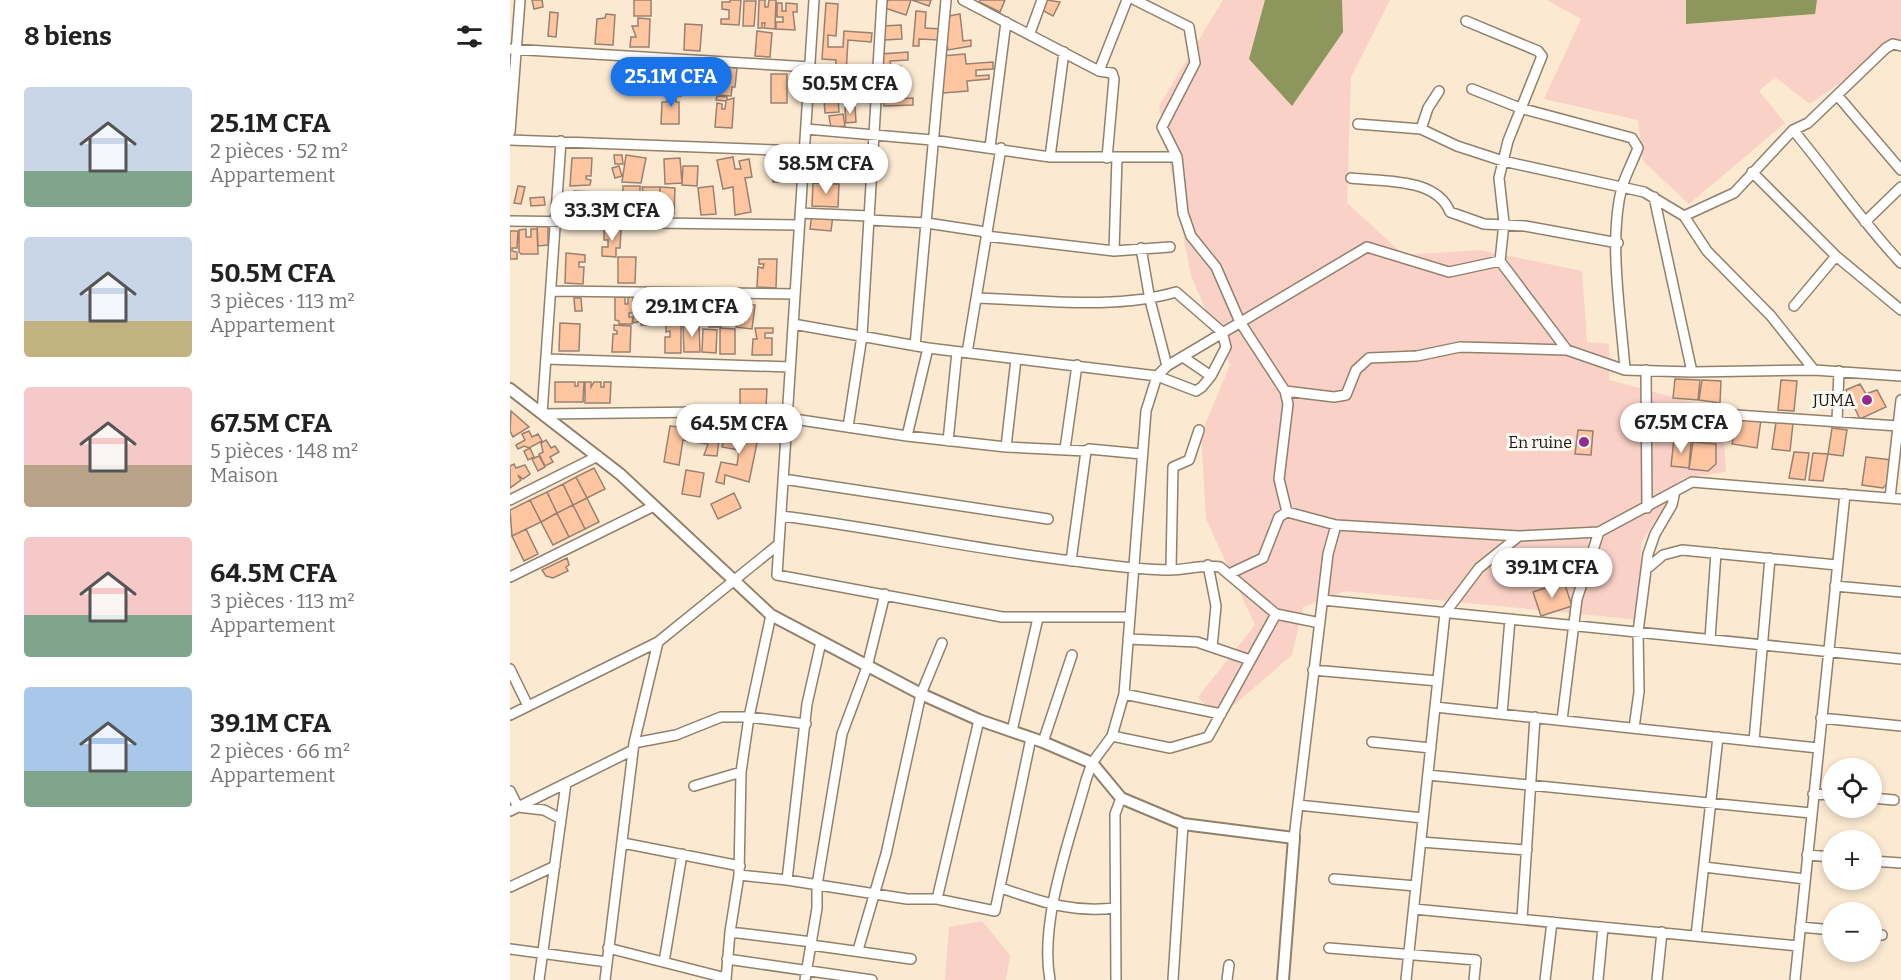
<!DOCTYPE html>
<html lang="fr">
<meta charset="utf-8">
<style>
body{margin:0;font-family:Bitter,serif;background:#f2f2f2;color:#222;height:100vh;display:flex;flex-direction:column;font-size:22px;white-space:nowrap}
*{box-sizing:border-box;margin:0}
p{font-size:20px;color:#767676}
.icon{flex:none;width:33px;height:33px;fill:none;stroke:currentColor;stroke-width:2;stroke-linecap:round;stroke-linejoin:round}
.map{position:relative;flex:1;overflow:hidden}
.sheet{display:flex;flex-direction:column;background:#fff;width:510px}
.sheet>*{flex:none}
.controls{position:absolute;left:1312px;top:758px;display:grid;gap:12px}
.controls a{display:grid;place-items:center;width:60px;height:60px;border-radius:50%;background:#fff;box-shadow:0 3px 9px #0003;font-size:30px}
.price{position:absolute;translate:-50% -51px;padding:0 14px;border-radius:21px;background:#fff;color:#222;font-size:20px;line-height:39px;filter:drop-shadow(0 2px 3px #0008)}
.price::after{content:'';position:absolute;left:50%;top:36px;width:18px;height:14px;margin-left:-9px;background:inherit;clip-path:polygon(0 0,100% 0,50% 100%)}
.price.current{background:#1a73e8;color:#fff}
ul{padding:0;list-style:none}
li{display:flex;align-items:center;gap:18px;height:150px;padding:0 24px}
li span{display:grid;place-items:center;flex:none;width:168px;height:120px;border-radius:6px;color:#555}
li>.icon{margin-inline-start:auto}
span .icon{width:72px;height:72px;fill:#fffc;stroke-width:1}
li b{font-size:26px}
h2{display:flex;justify-content:space-between;align-items:center;height:72px;padding:0 24px;font-size:26px}
main{display:flex;flex:1;min-height:0}
.map>svg:first-child{display:block}
</style>
<main>
<section class="sheet">
<h2>8 biens<svg class="icon" aria-label="filters" viewBox="0 0 24 24"><path d="M4 7h16M4 17h16"/><circle cx="9" cy="7" r="2"/><circle cx="15" cy="17" r="2"/></svg></h2>
<ul>
<li><span style="background:linear-gradient(#c9d6e8 70%,#7fa58c 0)"><svg class="icon" aria-label="home" viewBox="0 0 24 24"><path d="M3 11l9-7 9 7M6 9v11h12V9"/></svg></span><div><b>25.1M CFA</b><p>2 pièces · 52 m²</p><p>Appartement</p></div></li>
<li><span style="background:linear-gradient(#c9d6e8 70%,#c2b280 0)"><svg class="icon" aria-label="home" viewBox="0 0 24 24"><path d="M3 11l9-7 9 7M6 9v11h12V9"/></svg></span><div><b>50.5M CFA</b><p>3 pièces · 113 m²</p><p>Appartement</p></div></li>
<li><span style="background:linear-gradient(#f6c9c9 65%,#b9a48a 0)"><svg class="icon" aria-label="home" viewBox="0 0 24 24"><path d="M3 11l9-7 9 7M6 9v11h12V9"/></svg></span><div><b>67.5M CFA</b><p>5 pièces · 148 m²</p><p>Maison</p></div></li>
<li><span style="background:linear-gradient(#f6c9c9 65%,#7fa58c 0)"><svg class="icon" aria-label="home" viewBox="0 0 24 24"><path d="M3 11l9-7 9 7M6 9v11h12V9"/></svg></span><div><b>64.5M CFA</b><p>3 pièces · 113 m²</p><p>Appartement</p></div></li>
<li><span style="background:linear-gradient(#a9c7e8 70%,#7fa58c 0)"><svg class="icon" aria-label="home" viewBox="0 0 24 24"><path d="M3 11l9-7 9 7M6 9v11h12V9"/></svg></span><div><b>39.1M CFA</b><p>2 pièces · 66 m²</p><p>Appartement</p></div></li>
</ul>
</section>
<div class="map">
<svg width="1391" height="980" viewBox="0 0 1391 980">
<rect width="100%" height="100%" fill="#fbe9d1"/>
<path fill="#fad1c7" d="M713,0H880L841,77L837,203L894,255L970,250L1072,271L1077,342L1099,344V380L1212,410L1216,472L1173,478L1131,543L1130,620L835,591L793,607L782,655L708,719L688,697L745,625L696,519L691,434L720,365L681,276L649,106Z
M1037,0H1391V40L1300,104L1265,77L1249,91L1275,123L1179,204L1133,161L1128,120L1034,99L1071,19Z
M472,921L500,955L496,980H435L439,927Z"/>
<path fill="#8d975d" d="M755,0H832L833,32L782,106L739,59Z
M1176,0H1307L1305,14L1176,24Z"/>
<path fill="#fdc5a0" stroke="#998171" stroke-width="1.5" d="M22,0H32L33,7L24,9Z
M124,0H141V16H124Z
M220,0H231L229,25L211,24V19H219V10L212,9V2H220Z
M249,0H255V7H258L259,0H266L265,29L254,28L255,23H252V28H248Z
M378,0H401L396,15L375,8Z
M402,0H421L419,6Z
M470,0H495L490,12L469,2Z
M537,0L550,2L543,16L532,10Z
M234,1H246L244,26H233Z
M267,3H272V11H276V3L287,4V12H283L285,30L266,29V22H273V17H267Z
M316,3L328,4L326,36L318,35V47H333L334,31L362,33L361,42L338,40L336,74L325,73L326,60L312,59Z
M406,11L416,12L415,28L431,29L430,40L409,39V46H403Z
M40,12L48,13L46,37L38,36Z
M96,14L105,15L103,45L85,44L87,19L95,18Z
M450,14L453,41L461,40V46L438,50L433,17Z
M128,18L140,19L139,47H120L121,37H126L122,26H128Z
M175,24L192,25L190,51L174,50Z
M391,25L392,39L374,40V26Z
M247,31L262,33L260,57L245,56Z
M398,52V60L380,61L381,67L391,66L392,78L379,79L380,99L403,98V105L374,106L371,54Z
M455,54L456,64L483,62V69L466,70V76L479,75V79L457,81L458,91L433,93L431,56Z
M209,66L217,67V75H219L220,67L227,68L225,87H222L221,96L207,95V88H211V85H208Z
M190,68H206L205,95H189Z
M261,74H277V103H261Z
M153,90H171V96H166V102H169V124H151L152,102H157V96L153,95Z
M207,96L217,97V100L224,98L222,128L205,127L207,103L212,104V109H215L216,101L206,100Z
M328,98L329,112L315,113L314,99Z
M345,107L346,122L336,123L335,108Z
M333,114L335,126L321,128L319,116Z
M347,152H361V161H347Z
M104,155H112L113,164H105Z
M116,155L136,158L131,183L112,182Z
M223,157L225,169H231L229,161L239,159L242,177L235,178L241,212L225,215L223,187L213,189L207,160Z
M62,158H82L81,176H76V179L81,180L80,185L60,186Z
M170,158L172,183L155,184L154,159Z
M263,159H276V182H263Z
M330,162V172H324V163Z
M109,166L112,176L105,178L102,168Z
M173,166H188L187,186L172,185Z
M303,183L329,184L328,207L302,206Z
M8,186L15,187L11,204L4,203Z
M113,186H130V214H113Z
M203,186L206,214L191,215L188,188Z
M132,187H150L147,216H130L131,198H135Z
M150,187L165,188L164,214H150Z
M64,191L82,192L81,211L63,210Z
M34,197L35,205L21,206L20,198Z
M302,213L323,215L321,231L300,229Z
M27,224H38V245L28,246Z
M16,229V237H21V229H27L28,254H11L9,252V230Z
M94,229H111L110,248H106V257L92,256V247H98V240H94Z
M0,231H8L7,248H2V251L7,252V259H0Z
M56,253L75,255V262H69V267H74L73,284L55,283Z
M108,257H126L125,283H108Z
M249,259H267L266,288L247,287L248,267L253,268L254,264H249Z
M105,297H115V304H118V297H123V313H119V317H123L122,324H109V321L105,320Z
M125,297L130,298V307H134V297L140,298L139,325H131V321L123,323Z
M64,298H71L72,311H65Z
M193,299L210,301L211,327H199L198,322L193,323L192,313H197V308H193V302H196Z
M229,304L245,305L242,329L226,327Z
M50,323L70,324L69,351H49Z
M189,324L190,352H174L173,325Z
M104,325L121,326L120,352H102L103,334H107V331L104,330Z
M156,325H171V353H155V337H160V331L156,332Z
M210,328L225,329V354H210Z
M245,328H263V333H255V338H262V355H242L243,339H247Z
M193,329L207,330L206,353L192,352Z
M1165,379L1190,380L1188,400L1163,398Z
M1192,380L1211,381L1210,403L1189,400Z
M1271,380L1287,381L1284,411L1268,410Z
M45,382H65V386H68V382H74L73,402H45Z
M75,382H81V387L84,382H91V387H94V382H101L100,403H75Z
M1350,384L1356,394L1367,390L1376,407L1350,419L1336,390Z
M230,389H257L256,406L230,405Z
M1,411L19,427L3,437L0,431Z
M1227,416L1251,420L1247,448L1222,444Z
M1266,422L1283,423L1280,451L1262,449Z
M160,426L210,432L207,456L194,455L198,444L173,440L169,465L154,462Z
M216,428L249,433L239,482L215,475L214,484L206,482L211,462L227,465L229,450L212,447Z
M1322,428L1337,430L1333,456L1318,454Z
M1068,430L1083,431L1081,455L1065,454Z
M19,431L22,437L28,434L32,441L19,448L14,446L8,449L6,445L15,440L12,434Z
M1164,439L1181,441L1179,468L1161,466Z
M36,440L41,448L45,446L49,452L40,457L43,462L35,466L29,454L33,452L31,443Z
M1183,442L1206,444V464L1198,471L1179,469Z
M20,448L24,457L18,460L14,451Z
M1284,452L1299,453L1295,480L1279,478Z
M1303,453L1318,454L1313,481L1299,480Z
M29,456L35,467L28,471L22,459Z
M1356,457L1382,460L1380,481L1373,488L1352,485Z
M4,464L6,468L15,465L20,474L13,479L8,475L11,480L0,488V466Z
M84,468L95,489L77,498L66,477Z
M176,470L194,473L190,497L172,494Z
M66,477L77,498L63,505L53,484Z
M53,484L63,505L47,513L37,492Z
M37,492L47,513L31,522L20,500Z
M224,493L231,508L208,519L201,504Z
M77,498L89,522L75,529L63,505Z
M20,500L31,522L2,536L0,510Z
M63,505L75,529L59,537L47,513Z
M47,513L59,537L43,545L31,522Z
M16,529L28,554L14,561L2,536Z
M57,558L59,565L56,567L58,571L43,578L36,576L32,570Z
M1054,582L1062,606L1031,616L1023,592Z"/>
<g fill="none" stroke-linecap="round" stroke-linejoin="round">
<g stroke="#91816b" stroke-width="12">
<path id="minor" d="M304,0L267,575L492,617H619
M453,0L589,71L602,73L604,79L597,158
M625,0L679,27L685,63L652,127L667,157L673,213L681,236L706,267L730,322L775,391L778,404L769,479L777,512
M956,21L1028,51L1032,56L998,141L989,178L994,223L990,261L1057,350L1115,370L1182,372L1304,370L1391,376
M520,33L532,0
M0,49L300,67
M589,71L617,0
M962,89L1010,108L1122,138L1128,148C1123,161 1116,174 1112,187C1098,240 1111,314 1115,370
M1327,95L1391,170
M848,124L911,129L947,146L993,161L1134,192L1174,216L1197,251L1261,316L1304,370
M296,129L422,140L540,157H667
M911,129L918,108L929,91
M1283,130C1320,174 1352,222 1391,263
M0,132L10,0
M0,140L294,151
M51,141L32,414L277,411
M480,147L496,22
M540,157L554,52
M1242,172L1326,256L1391,310
M841,178C873,182 926,177 940,212L974,224L1015,226L1108,243
M1144,197L1182,372
M290,213L359,216
M1174,216L1224,193L1283,130L1298,123L1376,48L1383,44L1391,46
M359,220L417,223L476,232
M0,221L289,225
M1355,222L1391,187
M476,236L604,251L660,247
M631,248L640,300L657,366
M604,251L607,158
M41,291L285,294
M1284,306L1326,256
M283,324L418,348L647,376L686,391L692,387L701,376L716,347L712,332L666,292C606,310 530,300 467,298
M405,346L436,0
M457,353L491,148
M673,357L701,376
M36,359L280,367
M1136,370L1137,508
M775,391L824,397L836,395L846,370L859,358L907,356L950,347L1057,350
M1136,412L1226,415L1388,426
M277,418L397,436L496,447L576,451L579,449L632,454
M1327,422L1329,371
M338,427L352,336L372,0
M397,436L418,348
M438,441L447,352
M496,447L506,359
M555,449L567,365
M273,479L538,519
M1380,498L1391,400
M0,500L88,456
M271,516C369,528 466,550 564,561C596,565 628,570 660,570C677,570 693,564 710,567L766,614L810,623
M561,561L576,451
M698,565L706,606L702,647
M1139,567L1153,555L1172,550L1327,565
M661,570L663,467L679,460L689,430
M719,574L753,558L769,517L777,512L826,525L1009,536L1089,532L1182,482L1391,499
M0,577L144,506
M1325,586L1391,592
M813,600L1391,659
M618,639L687,642L740,660
M1200,639L1206,553
M0,669L18,706
M803,670L928,681
M614,694L711,714
M925,707L1308,748
M992,714L1000,619
M0,715L148,642L269,544
M1311,718L1391,726
M1052,720L1067,599L1089,532
M1124,728L1129,692L1128,632L1138,554L1145,534L1162,505L1165,491
M502,731L528,618
M602,736L660,748L698,737L766,614
M1244,741L1260,558
M533,742L562,655
M862,742L921,748
M124,743L166,735L211,717H239L296,724
M918,775L1301,813
M184,786L231,772
M0,791L8,807L34,810L51,819
M1303,794L1323,795
M1362,798L1384,800
M788,805L913,818
M0,811L123,750
M784,838L818,554L826,525
M911,842L1017,850
M113,843L230,866
M1297,855L1323,857
M1362,861L1391,863
M1194,867L1295,879
M229,875L277,880L397,899H427L485,911L521,738
M824,879L906,886
M277,880L297,704L311,642
M0,887L45,866
M491,888C532,902 561,913 605,908
M427,899L469,720
M904,909L1288,946
M1012,919L1025,717
M1290,927L1323,930
M220,932L302,942
M1362,934L1372,935
M1186,936L1208,737
M301,945L401,959
M98,948L216,978
M819,948L966,960L964,980
M0,949L97,962
M348,950L376,854L411,694L432,643
M217,959L362,980
M154,962L172,854
M29,980L56,783
M95,980L124,743L148,642
M216,980L220,932L229,875L231,772L239,717L261,615
M295,980L307,908V885L332,734L357,667L375,594
M540,980C529,921 560,839 576,780L582,763L602,736L614,694L636,411L647,376L657,366L857,247L939,272L990,261
M606,980L605,814L611,798
M663,980L673,824
M717,980L719,965
M896,980L935,613L969,568L1009,536
M1035,980L1042,922
M1088,980L1093,927
M1147,980L1152,932
M1285,980L1335,494"/>
</g>
<g stroke="#91816b" stroke-width="14">
<path id="tertiary" d="M0,389L110,474L261,615L411,694L469,720L533,742L582,763L611,798L673,824L784,838L773,980"/>
</g>
<use href="#minor" stroke="#fff" stroke-width="9"/>
<use href="#tertiary" stroke="#fff" stroke-width="10"/>
</g>
<g fill="#942b8e" stroke="#fcf9f4" stroke-width="2">
<circle cx="1357" cy="400" r="6"/>
<circle cx="1074" cy="442" r="6"/>
</g>
<g text-anchor="middle" stroke-width="6" stroke-linejoin="round" paint-order="stroke">
<g font-size="16" fill="#1e180f" stroke="#fcf9f4" text-anchor="end">
<text x="1345" y="406">JUMA</text>
<text x="1062" y="448">En ruine</text>
</g>
</g>
</svg>
<div class="controls">
<a><svg class="icon" aria-label="locate" viewBox="0 0 24 24"><circle cx="12" cy="12" r="6"/><path d="M12 2v4M12 18v4M2 12h4M18 12h4"/></svg></a>
<a>+</a>
<a>−</a>
</div>
<b class="price current" style="left:161px;top:108px">25.1M CFA</b>
<b class="price" style="left:340px;top:115px">50.5M CFA</b>
<b class="price" style="left:316px;top:195px">58.5M CFA</b>
<b class="price" style="left:102px;top:242px">33.3M CFA</b>
<b class="price" style="left:182px;top:338px">29.1M CFA</b>
<b class="price" style="left:1171px;top:454px">67.5M CFA</b>
<b class="price" style="left:229px;top:455px">64.5M CFA</b>
<b class="price" style="left:1042px;top:599px">39.1M CFA</b>
</div>
</main>
